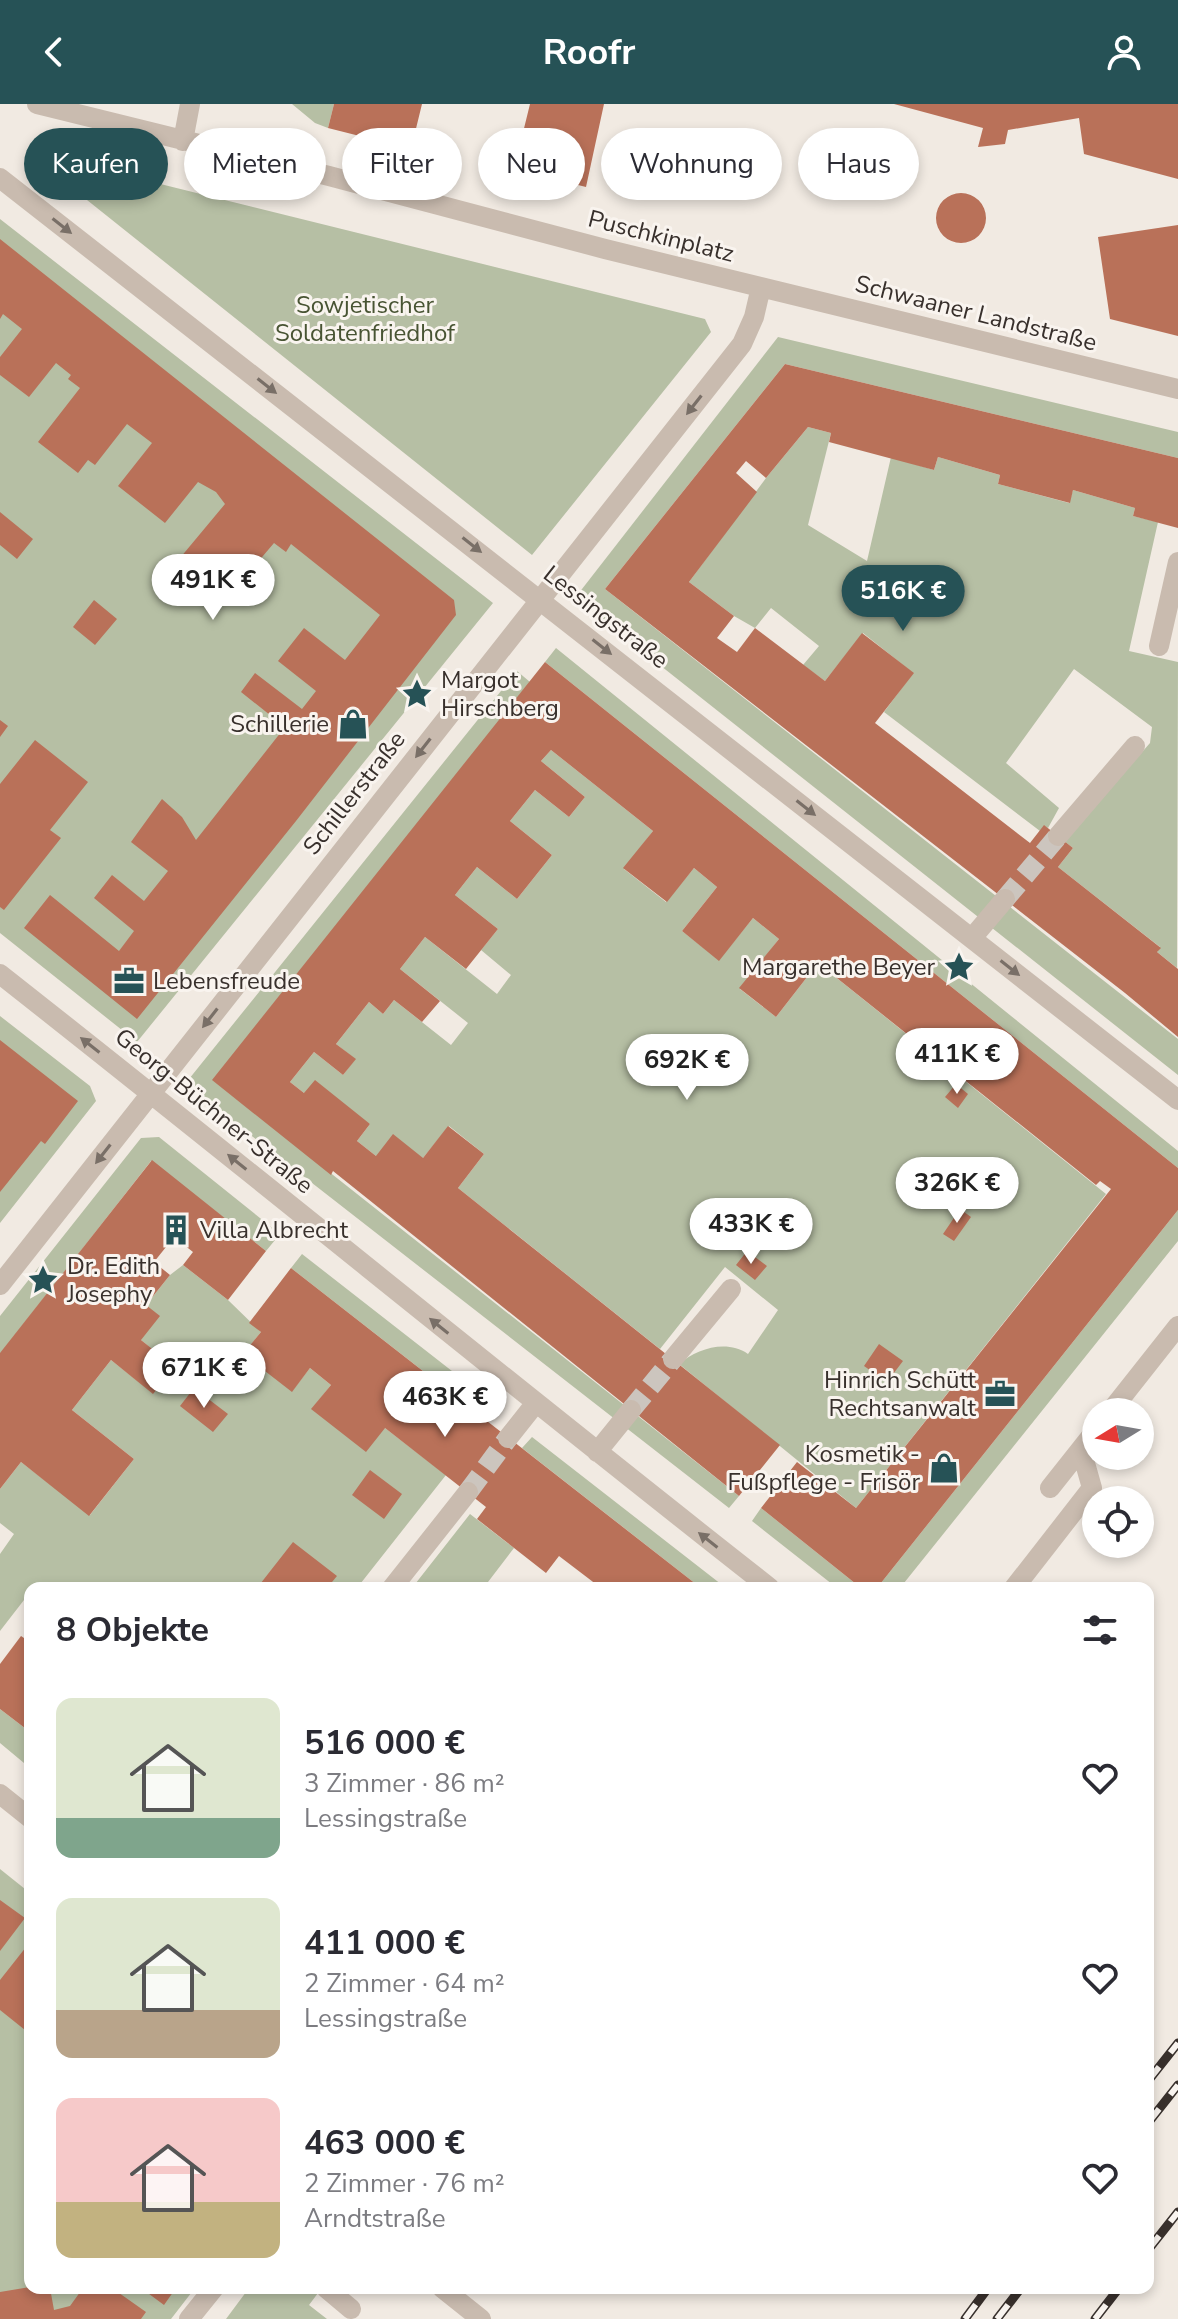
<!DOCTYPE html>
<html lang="de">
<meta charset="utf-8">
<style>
body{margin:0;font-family:"Nunito Sans",sans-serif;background:#f2f2f3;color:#2b2b33;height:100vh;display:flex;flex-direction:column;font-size:30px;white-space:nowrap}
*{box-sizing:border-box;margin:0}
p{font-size:26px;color:#7c7c81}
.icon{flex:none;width:44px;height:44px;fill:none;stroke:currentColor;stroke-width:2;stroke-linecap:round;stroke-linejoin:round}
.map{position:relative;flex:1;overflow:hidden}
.panel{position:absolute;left:24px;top:1478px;width:1130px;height:712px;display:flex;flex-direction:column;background:#fff;border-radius:16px;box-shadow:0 4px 12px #0003}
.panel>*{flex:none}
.banner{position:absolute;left:24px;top:24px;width:1130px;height:72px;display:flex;gap:16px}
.needle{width:52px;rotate:259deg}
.fabs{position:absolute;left:1082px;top:1294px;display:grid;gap:16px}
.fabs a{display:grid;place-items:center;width:72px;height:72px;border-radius:50%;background:#fff;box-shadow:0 4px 12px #0003;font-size:40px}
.price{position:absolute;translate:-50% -68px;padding:0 18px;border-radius:28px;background:#fff;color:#222;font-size:26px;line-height:52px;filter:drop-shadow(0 2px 4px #0008)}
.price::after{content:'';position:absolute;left:50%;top:48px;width:24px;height:18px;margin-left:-12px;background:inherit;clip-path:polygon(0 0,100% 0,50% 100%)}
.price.current{background:#265256;color:#fff}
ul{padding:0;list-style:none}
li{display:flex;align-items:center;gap:24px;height:200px;padding:0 32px}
li span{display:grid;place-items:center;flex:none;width:224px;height:160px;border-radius:16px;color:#555}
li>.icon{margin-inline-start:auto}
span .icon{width:96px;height:96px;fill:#fffc;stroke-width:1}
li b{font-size:34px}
h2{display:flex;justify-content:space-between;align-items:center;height:96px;padding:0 32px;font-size:34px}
.pill{padding:0 28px;border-radius:36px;background:#fff;box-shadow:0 4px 12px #0003;font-size:28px;line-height:72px}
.pill.current{background:#265256;color:#fff}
header{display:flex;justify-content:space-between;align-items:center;height:104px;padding:0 32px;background:#265256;color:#fff;font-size:36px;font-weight:700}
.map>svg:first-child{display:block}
</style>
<header><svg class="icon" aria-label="back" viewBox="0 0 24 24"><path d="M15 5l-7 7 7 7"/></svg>Roofr<svg class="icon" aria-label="person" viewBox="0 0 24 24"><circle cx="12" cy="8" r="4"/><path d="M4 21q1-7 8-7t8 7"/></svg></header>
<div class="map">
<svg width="1178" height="2215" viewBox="0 0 1178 2215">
<rect width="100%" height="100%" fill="#f1eae2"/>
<path fill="#b6bfa4" d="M292,0H334L328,24L315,19Z
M100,65L705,215L711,228L532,451L87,96Z
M0,115L493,499L137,938L0,829Z
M778,233L1178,328V354L785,260L605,485L1178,935V971L575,494Z
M808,323L831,329L808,421L867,457L891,353L934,366L938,353L1000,371L998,380L1069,399L1073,386L1135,404L1133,412L1158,418L1129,547L1178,558L1177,864L1157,848L1160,843L1058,763L1073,744L1064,737L1150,639L1152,623L1074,565L1006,659L1059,704L1048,724L1044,722L1040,727L884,608L913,569L863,529L825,577L803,561L819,542L771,504L755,524L734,512L689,478L766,374Z
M556,544L1178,1047V1064L545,558Z
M517,567L530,578L213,976L739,1392L729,1404L185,980Z
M551,646L653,727L624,765L666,798L694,764L717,783L682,827L719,856L753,814L779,835L740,885L776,913L818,859L1106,1090L856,1404L679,1260C697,1245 726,1235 748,1250L778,1206L725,1163L660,1245L458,1084L484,1050L449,1022L423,1054L376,1052L357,1037L370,1020L304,989L290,978L314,948L343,971L355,955L336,940L369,898L383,910L394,896L451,941L468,919L400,865L425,833L497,890L511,871L481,846L498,825L455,791L477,763L517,795L552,751L510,717L535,686L569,713L585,693L541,657Z
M0,912L90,982L96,997L0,1119Z
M159,1033L280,1130L266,1147L151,1057L0,1250V1212L141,1034Z
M1178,1106V1137L900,1484H877Z
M302,1150L484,1292L473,1306L291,1164Z
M183,1161L228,1196L261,1228L244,1249L292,1287L310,1264L331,1281L312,1305L385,1324L446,1371L357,1484H30V1501L24,1496L0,1527V1450L14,1430L0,1419V1385L21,1358L90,1411L134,1355L72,1306L111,1256L153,1289L174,1263L141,1236L146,1201L170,1171Z
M532,1333L726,1484H701L522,1344Z
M761,1404L861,1484H837L752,1417Z
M470,1410L514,1444L488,1478L495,1484H412Z
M0,1605L30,1628V1664L0,1639Z
M0,1765L30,1789V2184H195L171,2215H0Z
M249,2184H312L318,2189L309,2201L327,2215H226Z"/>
<path fill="#b97159" d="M334,0H422L411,45L328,24Z
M530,0H604L586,83L514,65Z
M894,0H1178V75L1084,50L1079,14L1008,26L1005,40L978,43L983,24Z
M59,52L80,58L77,70L55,65Z
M936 114a25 25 0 1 1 50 0a25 25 0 1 1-50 0Z
M1178,121V232L1110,215L1098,133Z
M0,135L454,496L456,511L296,717L137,915L24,824L50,791L119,847L134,827L94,794L112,771L144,797L168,767L131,738L162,695L182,713L196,736L285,623L241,588L255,569L302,605L316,587L278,557L304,524L345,556L380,511L291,440L286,448L274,439L223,499L175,460L225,400L216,388L198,378L165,419L118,382L152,339L127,320L95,361L88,356L78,369L38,338L80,284L68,275L71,271L56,259L29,293L0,271V253L22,225L3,210L0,215Z
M785,260L1178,354V424L1133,412L1135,404L1073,386L1070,399L998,380L1000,371L938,353L934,366L829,338L831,329L808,323L766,374L746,357L736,369L757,388L689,478L734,512L717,534L737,548L755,524L825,577L862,529L914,569L875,619L1030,739L1044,721L1073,744L1058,763L1161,844L1157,848L1178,865V933L1125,889L605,485Z
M0,408L33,435L17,455L0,441Z
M94,496L117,515L95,541L73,523Z
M545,558L1178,1064V1106L877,1484H861L761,1404L797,1358L856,1404L1111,1085L1100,1077L1096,1081L818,859L776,913L739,884L779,835L753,814L719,857L682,827L717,783L694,764L667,798L623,764L653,727L551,646L541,657L585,693L569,713L535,686L510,717L552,751L517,795L477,763L455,791L498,825L466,865L425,833L400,865L440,897L422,918L394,896L383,910L369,898L336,940L356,955L343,971L314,948L290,978L304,989L315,976L370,1020L357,1037L376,1052L393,1030L423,1054L448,1022L484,1050L458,1084L780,1341L739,1392L333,1067L331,1071L212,976Z
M0,616L8,622L0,633Z
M35,636L88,678L50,726L61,734L4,806L0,803V680Z
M0,936L78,997L45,1040L41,1037L0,1088Z
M956,980L968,990L958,1004L945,993Z
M152,1056L266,1147L228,1196L183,1161L193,1148L174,1133L154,1158L170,1171L146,1201L160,1212L141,1236L175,1263L153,1290L111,1256L72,1306L134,1355L89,1412L21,1358L0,1385V1249Z
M960,1105L971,1113L954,1137L943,1130Z
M747,1147L767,1162L755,1176L736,1161Z
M291,1164L701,1484H601L559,1452L546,1469L477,1415L486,1403L385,1324L366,1348L311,1305L331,1281L310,1264L292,1288L243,1250L261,1228L249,1219Z
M879,1240L903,1257L887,1278L864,1262Z
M194,1284L228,1310L213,1328L180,1302Z
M370,1366L402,1390L384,1415L352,1391Z
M293,1438L337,1472L327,1484H257Z
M21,1532L30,1538V1628L0,1605V1560Z
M0,1796L25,1814L0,1847Z
M30,1838V1930L0,1906V1876Z
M30,2183L50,2184L54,2206L70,2202L83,2184H112L146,2208L141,2215H0V2188Z
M141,2184H176L164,2201Z"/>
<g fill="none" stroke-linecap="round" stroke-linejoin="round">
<path stroke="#ccc5be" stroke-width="20" stroke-dasharray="20 10" stroke-linecap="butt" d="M1005,795L1058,732
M631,1306L673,1255
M468,1388L508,1334"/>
<path stroke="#c9bbaf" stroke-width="20" d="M37,0L329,72L605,145L1178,285
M183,37L190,0
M0,74L1178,996
M1159,542L1178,458
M1058,732L1135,642
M972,834L1005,795
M0,870C258,1073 511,1281 770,1484
M0,1181L742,240L754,213L761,183
M673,1255L731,1185
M1110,1308L1178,1222
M508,1334L535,1300
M597,1348L631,1306
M1050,1384L1096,1326
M392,1484L468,1388
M1014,1484L1092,1384L1081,1345
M0,1690L30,1714
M326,2184L351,2205
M442,2184L481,2215
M189,2215L214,2184"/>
<g stroke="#38302c" stroke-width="9">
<path id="rail" d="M1148,1977L1178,1939
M1148,2019L1178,1981
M1148,2146L1178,2108
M965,2215L988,2184
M997,2215L1021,2184
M1095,2215L1119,2184"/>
</g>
<use href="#rail" stroke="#f9f4ef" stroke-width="6" stroke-dasharray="18" stroke-linecap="butt"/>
</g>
<defs><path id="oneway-solid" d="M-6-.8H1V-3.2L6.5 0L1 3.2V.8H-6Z" transform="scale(2)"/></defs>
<g fill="#796f67">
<use href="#oneway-solid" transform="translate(62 122) rotate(38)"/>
<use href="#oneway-solid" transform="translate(267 282) rotate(38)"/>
<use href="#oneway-solid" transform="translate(694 301) rotate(128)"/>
<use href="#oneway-solid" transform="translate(472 441) rotate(38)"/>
<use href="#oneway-solid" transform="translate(602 543) rotate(38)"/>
<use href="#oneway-solid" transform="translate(423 644) rotate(128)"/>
<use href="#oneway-solid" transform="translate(806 704) rotate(38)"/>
<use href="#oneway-solid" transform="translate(1010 864) rotate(38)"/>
<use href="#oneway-solid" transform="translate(210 914) rotate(128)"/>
<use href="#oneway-solid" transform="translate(90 941) rotate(-142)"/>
<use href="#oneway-solid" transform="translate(103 1050) rotate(128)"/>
<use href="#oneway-solid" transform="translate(237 1058) rotate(-141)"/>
<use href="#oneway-solid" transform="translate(439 1222) rotate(-141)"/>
<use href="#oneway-solid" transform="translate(708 1436) rotate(-142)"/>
</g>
<defs>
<g id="sight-bare" transform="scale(2.4)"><path d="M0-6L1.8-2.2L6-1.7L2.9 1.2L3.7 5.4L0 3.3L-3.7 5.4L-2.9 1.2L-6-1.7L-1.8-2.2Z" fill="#265256" stroke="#f9f4ef" stroke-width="2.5" paint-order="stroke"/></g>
<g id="shop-bare" transform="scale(2.4)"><path d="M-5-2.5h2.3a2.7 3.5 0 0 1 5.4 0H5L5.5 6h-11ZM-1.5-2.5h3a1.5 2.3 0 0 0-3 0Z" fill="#265256" stroke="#f9f4ef" stroke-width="2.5" paint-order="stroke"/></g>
<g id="office-bare" transform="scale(2.4)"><path d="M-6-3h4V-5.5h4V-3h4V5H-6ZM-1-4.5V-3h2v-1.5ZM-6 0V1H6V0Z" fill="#265256" stroke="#f9f4ef" stroke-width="2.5" paint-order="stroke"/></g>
<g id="building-bare" transform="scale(2.4)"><path d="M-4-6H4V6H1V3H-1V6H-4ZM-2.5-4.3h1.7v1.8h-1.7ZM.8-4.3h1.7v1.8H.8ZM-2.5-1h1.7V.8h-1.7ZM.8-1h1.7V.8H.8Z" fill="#265256" stroke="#f9f4ef" stroke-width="2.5" paint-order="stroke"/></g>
</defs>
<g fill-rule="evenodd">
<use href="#sight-bare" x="417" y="590"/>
<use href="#shop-bare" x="353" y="620"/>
<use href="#sight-bare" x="959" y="863"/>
<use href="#office-bare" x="129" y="877"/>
<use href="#building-bare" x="176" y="1126"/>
<use href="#sight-bare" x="43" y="1176"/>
<use href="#office-bare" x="1000" y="1290"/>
<use href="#shop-bare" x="944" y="1364"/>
</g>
<g text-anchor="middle" stroke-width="6" stroke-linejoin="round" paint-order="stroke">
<g font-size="24" fill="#38302c" stroke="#f9f4ef">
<text transform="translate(661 132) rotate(14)" y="8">Puschkinplatz</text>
<text transform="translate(976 209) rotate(14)" y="8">Schwaaner Landstraße</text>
<text transform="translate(606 513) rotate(38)" y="8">Lessingstraße</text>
<text transform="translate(354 689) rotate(-52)" y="8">Schillerstraße</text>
<text transform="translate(214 1007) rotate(39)" y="8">Georg-Büchner-Straße</text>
</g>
<g font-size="24" fill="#485433" stroke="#f9f4ef">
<text x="365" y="209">Sowjetischer<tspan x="365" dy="28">Soldatenfriedhof</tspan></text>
</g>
<g font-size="24" fill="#38302c" stroke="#f9f4ef" text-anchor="start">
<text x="441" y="584">Margot<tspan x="441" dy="28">Hirschberg</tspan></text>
<text x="329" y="628" text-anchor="end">Schillerie</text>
<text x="935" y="871" text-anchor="end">Margarethe Beyer</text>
<text x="153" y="885">Lebensfreude</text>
<text x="200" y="1134">Villa Albrecht</text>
<text x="67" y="1170">Dr. Edith<tspan x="67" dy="28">Josephy</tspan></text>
<text x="976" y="1284" text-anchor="end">Hinrich Schütt<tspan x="976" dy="28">Rechtsanwalt</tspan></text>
<text x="920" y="1358" text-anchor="end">Kosmetik -<tspan x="920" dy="28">Fußpflege - Frisör</tspan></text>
</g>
</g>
</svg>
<div class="fabs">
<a><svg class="needle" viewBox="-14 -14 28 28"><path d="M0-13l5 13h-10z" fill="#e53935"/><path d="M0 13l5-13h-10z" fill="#7c7c81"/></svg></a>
<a><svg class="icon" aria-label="locate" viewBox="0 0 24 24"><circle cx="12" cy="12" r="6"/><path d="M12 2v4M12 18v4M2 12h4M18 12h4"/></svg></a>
</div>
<b class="price" style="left:213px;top:518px">491K €</b>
<b class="price current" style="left:903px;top:529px">516K €</b>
<b class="price" style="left:957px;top:992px">411K €</b>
<b class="price" style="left:687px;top:998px">692K €</b>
<b class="price" style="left:957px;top:1121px">326K €</b>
<b class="price" style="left:751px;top:1162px">433K €</b>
<b class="price" style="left:204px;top:1306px">671K €</b>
<b class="price" style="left:445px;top:1335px">463K €</b>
<div class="banner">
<a class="pill current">Kaufen</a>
<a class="pill">Mieten</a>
<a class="pill">Filter</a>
<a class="pill">Neu</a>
<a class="pill">Wohnung</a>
<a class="pill">Haus</a>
</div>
<section class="panel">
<h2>8 Objekte<svg class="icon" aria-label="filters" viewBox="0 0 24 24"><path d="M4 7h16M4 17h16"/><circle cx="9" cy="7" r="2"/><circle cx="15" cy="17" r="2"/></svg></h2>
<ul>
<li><span style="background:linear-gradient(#dfe7d0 75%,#7fa58c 0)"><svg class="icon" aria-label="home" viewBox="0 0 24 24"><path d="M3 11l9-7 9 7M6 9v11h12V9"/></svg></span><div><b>516 000 €</b><p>3 Zimmer · 86 m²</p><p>Lessingstraße</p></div><svg class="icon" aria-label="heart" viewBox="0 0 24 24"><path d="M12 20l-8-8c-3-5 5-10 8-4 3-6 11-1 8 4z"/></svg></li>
<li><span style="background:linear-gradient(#dfe7d0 70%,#b9a48a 0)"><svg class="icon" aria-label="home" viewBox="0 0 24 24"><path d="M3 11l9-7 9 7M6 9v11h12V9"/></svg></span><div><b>411 000 €</b><p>2 Zimmer · 64 m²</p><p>Lessingstraße</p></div><svg class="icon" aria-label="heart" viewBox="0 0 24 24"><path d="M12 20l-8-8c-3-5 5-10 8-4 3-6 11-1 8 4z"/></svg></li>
<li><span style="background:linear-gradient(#f6c9c9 65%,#c2b280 0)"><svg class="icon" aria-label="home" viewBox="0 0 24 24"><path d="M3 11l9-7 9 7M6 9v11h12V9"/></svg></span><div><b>463 000 €</b><p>2 Zimmer · 76 m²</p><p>Arndtstraße</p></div><svg class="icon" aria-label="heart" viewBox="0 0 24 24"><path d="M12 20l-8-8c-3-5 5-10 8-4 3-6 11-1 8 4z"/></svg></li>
</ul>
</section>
</div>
